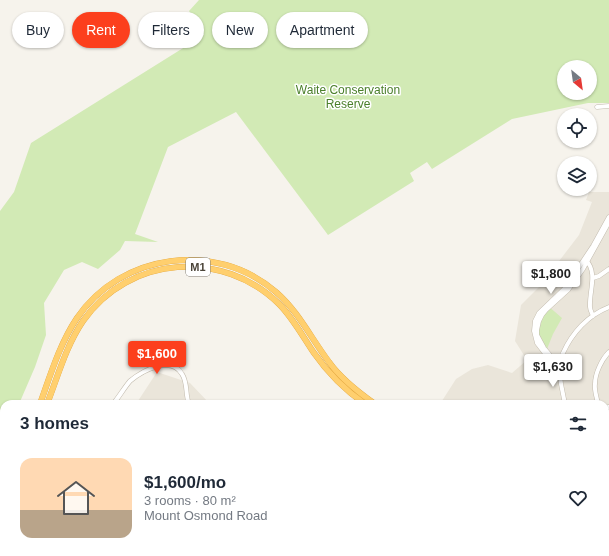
<!DOCTYPE html>
<meta charset="utf-8">
<style>
body{margin:0;font-family:Arial,sans-serif;background:#f6f6f7;color:#1f2937;height:100vh;display:flex;flex-direction:column;font-size:15px;white-space:nowrap}
*{box-sizing:border-box;margin:0}
p{font-size:13px;color:#747a83}
.icon{flex:none;width:22px;height:22px;fill:none;stroke:currentColor;stroke-width:2;stroke-linecap:round;stroke-linejoin:round}
.map{position:relative;flex:1;overflow:hidden}
.drawer{position:absolute;left:0px;top:400px;width:609px;height:156px;display:flex;flex-direction:column;background:#fff;border-radius:12px 12px 0 0;box-shadow:0 1px 3px #0004}
.drawer>*{flex:none}
.hud{position:absolute;left:12px;top:12px;width:400px;height:36px;display:flex;gap:8px}
.needle{width:26px;rotate:151deg}
.buttons{position:absolute;left:557px;top:60px;display:grid;gap:8px}
.buttons a{display:grid;place-items:center;width:40px;height:40px;border-radius:50%;background:#fff;box-shadow:0 1px 3px #0004;font-size:20px}
.price{position:absolute;translate:-50% -34px;padding:0 9px;border-radius:4px;background:#fff;color:#222;font-size:13px;line-height:26px;filter:drop-shadow(0 1px 2px #0008)}
.price::after{content:'';position:absolute;left:50%;top:24px;width:12px;height:9px;margin-left:-6px;background:inherit;clip-path:polygon(0 0,100% 0,50% 100%)}
.price.current{background:#fc3f1d;color:#fff}
ul{padding:0;list-style:none}
li{display:flex;align-items:center;gap:12px;height:100px;padding:0 20px}
li span{display:grid;place-items:center;flex:none;width:112px;height:80px;border-radius:12px;color:#555}
li>.icon{margin-inline-start:auto}
span .icon{width:48px;height:48px;fill:#fffc;stroke-width:1}
li b{font-size:17px}
h2{display:flex;justify-content:space-between;align-items:center;height:48px;padding:0 20px;font-size:17px}
.chip{padding:0 14px;border-radius:18px;background:#fff;box-shadow:0 1px 3px #0004;font-size:14px;line-height:36px}
.chip.current{background:#fc3f1d;color:#fff}
.map>svg:first-child{display:block}
</style>
<div class="map">
<svg width="609" height="556" viewBox="0 0 609 556">
<rect width="100%" height="100%" fill="#f6f3ec"/>
<path fill="#eae5da" d="M589,192H609V427L605,430V404H440L456,379L472,369L488,365L512,373L527,360L515,341L521,305L540,286L579,235L592,202L586,200Z
M157,372L190,383L210,404H136Z
M88,552H136L135,556H86Z
M171,552H334L328,556H171Z"/>
<path fill="#d2eab5" fill-rule="evenodd" d="M199,0H609V103H588L512,119L432,169L427,162L410,173L414,181L328,235L236,112L168,147L135,234L158,242L125,241L120,250L98,269L82,262L64,270L44,303L46,335L35,367L19,404H4V441L0,450V211L14,192L31,143L204,35L189,11ZM564,67H590V93H564Z
M547,305L562,318L553,334L545,354L535,337Z
M609,427V478H605V430Z"/>
<g fill="none" stroke-linecap="round" stroke-linejoin="round">
<path stroke="#a9d4f2" stroke-width="1" d="M605,440L609,443"/>
<g stroke="#c2bbae" stroke-width="5">
<path id="minor" d="M597,107L609,106
M586,260C598,273 589,291 590,307C590,310 592,313 593,316
M593,278L599,276L609,269
M550,360L537,343L534,331L535,321L539,313L565,288L593,246L609,217
M559,366C560,362 561,357 563,353C572,333 588,315 609,307
M113,404C119,397 124,388 130,381C142,371 171,355 182,374C188,383 185,394 189,404
M565,404L561,384L559,366L544,348L537,335V330L539,321L542,315L546,310L568,290L583,269L609,222
M598,404C597,398 594,390 595,384C595,373 602,359 609,352
M605,408L609,407
M605,427L609,425
M605,458L609,460
M0,530L4,523
M201,552L202,556
M310,552L313,556
M581,552L580,554L581,556
M264,553L271,556
M111,556L112,552
M496,556L500,552
M540,556V552
M584,556L586,552
M600,556V552"/>
</g>
<g stroke="#e0a43c" stroke-width="6">
<path id="highway" d="M40,404C50,376 60,343 77,318C121,253 216,240 276,292C298,311 311,338 329,362C341,379 358,392 375,404
M47,404C58,376 66,346 83,321C129,255 223,249 279,304C293,318 303,337 314,353C328,373 345,390 365,404
M0,477L4,472
M605,485H609
M0,491L4,483
M605,491H609
M0,504L4,496"/>
</g>
<use href="#minor" stroke="#fff" stroke-width="4"/>
<use href="#highway" stroke="#ffcf6e" stroke-width="5.5"/>
</g>
<g text-anchor="middle" stroke-width="3" stroke-linejoin="round" paint-order="stroke">
<rect fill="#fff" stroke="#817c74" stroke-width="1" x="186" y="258" width="24" height="18" rx="3"/>
<g font-size="11" font-weight="bold" fill="#4b4439">
<text x="198" y="271">M1</text>
</g>
<g font-size="12" fill="#4a7f2a" stroke="#fff">
<text x="348" y="94">Waite Conservation<tspan x="348" dy="14">Reserve</tspan></text>
</g>
</g>
</svg>
<div class="buttons">
<a><svg class="needle" viewBox="-14 -14 28 28"><path d="M0-13l5 13h-10z" fill="#e53935"/><path d="M0 13l5-13h-10z" fill="#747a83"/></svg></a>
<a><svg class="icon" aria-label="locate" viewBox="0 0 24 24"><circle cx="12" cy="12" r="6"/><path d="M12 2v4M12 18v4M2 12h4M18 12h4"/></svg></a>
<a><svg class="icon" aria-label="layers" viewBox="0 0 24 24"><path d="M12 4l9 5-9 5-9-5zM3 14l9 5 9-5"/></svg></a>
</div>
<b class="price" style="left:551px;top:295px">$1,800</b>
<b class="price current" style="left:157px;top:375px">$1,600</b>
<b class="price" style="left:553px;top:388px">$1,630</b>
<div class="hud">
<a class="chip">Buy</a>
<a class="chip current">Rent</a>
<a class="chip">Filters</a>
<a class="chip">New</a>
<a class="chip">Apartment</a>
</div>
<section class="drawer">
<h2>3 homes<svg class="icon" aria-label="filters" viewBox="0 0 24 24"><path d="M4 7h16M4 17h16"/><circle cx="9" cy="7" r="2"/><circle cx="15" cy="17" r="2"/></svg></h2>
<ul>
<li><span style="background:linear-gradient(#ffd9b3 65%,#b9a48a 0)"><svg class="icon" aria-label="home" viewBox="0 0 24 24"><path d="M3 11l9-7 9 7M6 9v11h12V9"/></svg></span><div><b>$1,600/mo</b><p>3 rooms · 80 m²</p><p>Mount Osmond Road</p></div><svg class="icon" aria-label="heart" viewBox="0 0 24 24"><path d="M12 20l-8-8c-3-5 5-10 8-4 3-6 11-1 8 4z"/></svg></li>
</ul>
</section>
</div>
